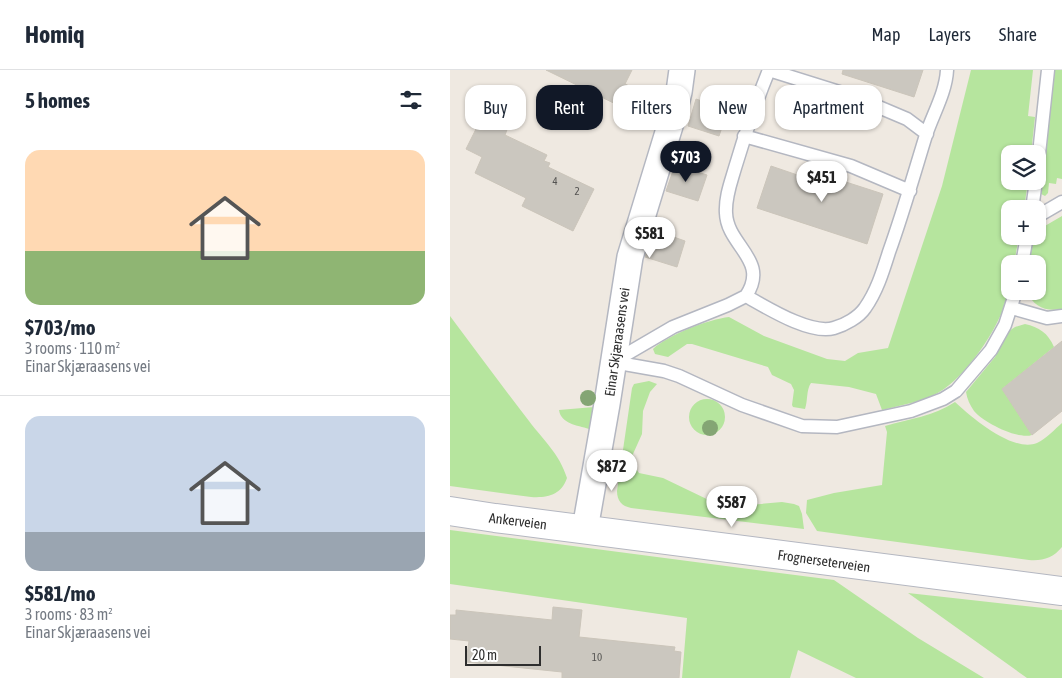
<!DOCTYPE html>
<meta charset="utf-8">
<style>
body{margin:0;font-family:"Asap Condensed",sans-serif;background:#f6f6f7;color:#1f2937;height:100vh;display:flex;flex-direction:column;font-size:19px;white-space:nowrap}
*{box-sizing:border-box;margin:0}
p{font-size:16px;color:#747a83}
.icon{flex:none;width:28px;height:28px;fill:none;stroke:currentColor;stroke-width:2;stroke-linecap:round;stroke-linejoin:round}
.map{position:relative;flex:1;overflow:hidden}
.panel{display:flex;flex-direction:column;background:#fff;width:450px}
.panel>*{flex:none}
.top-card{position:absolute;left:15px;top:15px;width:475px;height:45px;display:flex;gap:10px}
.tools{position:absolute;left:551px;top:75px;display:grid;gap:10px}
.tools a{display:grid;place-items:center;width:45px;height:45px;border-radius:10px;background:#fff;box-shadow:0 1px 4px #0004;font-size:25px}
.scale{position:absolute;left:15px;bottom:12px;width:76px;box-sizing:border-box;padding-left:5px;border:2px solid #2e2e2e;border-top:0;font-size:14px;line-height:18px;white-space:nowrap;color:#2e2e2e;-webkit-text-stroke:4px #fff;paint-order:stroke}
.price{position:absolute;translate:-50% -42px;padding:0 11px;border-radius:18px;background:#fff;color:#222;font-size:16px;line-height:32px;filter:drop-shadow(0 1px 2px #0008)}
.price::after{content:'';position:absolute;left:50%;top:30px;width:15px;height:11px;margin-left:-8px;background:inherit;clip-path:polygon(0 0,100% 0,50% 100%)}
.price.selected{background:#111827;color:#fff}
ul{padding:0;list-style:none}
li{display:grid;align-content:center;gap:10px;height:265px;padding:0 25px}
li+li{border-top:1px solid #e0e1e3}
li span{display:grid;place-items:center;height:155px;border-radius:15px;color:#555}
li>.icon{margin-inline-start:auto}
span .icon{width:90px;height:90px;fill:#fffc;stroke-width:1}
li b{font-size:21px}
h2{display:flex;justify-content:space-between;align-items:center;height:60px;padding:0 25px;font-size:21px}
.tag{padding:0 18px;border-radius:15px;background:#fff;box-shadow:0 1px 4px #0004;font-size:18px;line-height:45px}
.tag.selected{background:#111827;color:#fff}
header{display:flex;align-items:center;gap:30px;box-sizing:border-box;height:70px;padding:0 25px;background:#fff;border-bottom:1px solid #e0e1e3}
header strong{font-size:24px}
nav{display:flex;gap:28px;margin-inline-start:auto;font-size:18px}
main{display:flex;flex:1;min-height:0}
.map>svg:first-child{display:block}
</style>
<header>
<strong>Homiq</strong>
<nav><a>Map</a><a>Layers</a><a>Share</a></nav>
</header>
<main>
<section class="panel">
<h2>5 homes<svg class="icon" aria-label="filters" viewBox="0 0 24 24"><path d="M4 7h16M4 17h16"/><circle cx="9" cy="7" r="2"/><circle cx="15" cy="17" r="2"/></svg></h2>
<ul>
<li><span style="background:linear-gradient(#ffd9b3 65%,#8fb573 0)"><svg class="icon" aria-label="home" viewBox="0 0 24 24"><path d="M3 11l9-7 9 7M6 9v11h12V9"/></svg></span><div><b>$703/mo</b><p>3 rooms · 110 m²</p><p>Einar Skjæraasens vei</p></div></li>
<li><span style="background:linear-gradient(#c9d6e8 75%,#9aa5b1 0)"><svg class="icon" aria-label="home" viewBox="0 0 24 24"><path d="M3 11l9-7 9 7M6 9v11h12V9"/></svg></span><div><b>$581/mo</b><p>3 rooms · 83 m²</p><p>Einar Skjæraasens vei</p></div></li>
</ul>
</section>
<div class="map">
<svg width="612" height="608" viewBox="0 0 612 608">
<rect width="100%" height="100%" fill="#efe9e1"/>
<path fill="#b6e59e" d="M521,0H583L578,46L585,47L581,84H560V111H578L574,139H560V166H569L564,194H560C560,202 561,212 559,221C553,252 520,301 494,319C477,331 452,335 432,340L426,324L399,317L361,313C356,320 358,331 355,339L343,337L342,335L344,320L341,314L322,305L318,297L242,274H237L218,287L205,284L203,279C218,265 259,249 279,247L314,266L377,289L395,291L408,283L438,278L492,116Z
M602,0H612V109L607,108L606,114L599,113L598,123L595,126L591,124V103Z
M612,146V239C596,242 583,237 577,221H588V194H577L583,166H588V160Z
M0,246C26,281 52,316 79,351C94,371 109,383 117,408C111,425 98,428 81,427L0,416Z
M575,254C589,257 598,263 604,277L552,319L582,365C568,370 533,352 524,341C520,335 517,329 516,322L545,287L559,261L565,257Z
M199,311L207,314L200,322L193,341L192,364L183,384L184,396L189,403L213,408L265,433L289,436L332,432L344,434L349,436L352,444L354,459L181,438C172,436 167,431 167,421L182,318L184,314Z
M239 347a18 18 0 1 1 36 0a18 18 0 1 1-36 0Z
M505,332C521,347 563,383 587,373C596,369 605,359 612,353V477C603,488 593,491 579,490L367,461L356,443L357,430L384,423L432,415L437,362L435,356C459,349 484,346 505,332Z
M144,337L139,359C127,355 111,354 109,340Z
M0,460L384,510L468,568L534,608H406L348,580L340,608H232L237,548L0,514Z
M458,523L612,540V608H577Z"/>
<path fill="#cbc7bf" stroke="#cbc5ba" d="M96,0H182L175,14L190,21L180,41Z
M393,0H473L464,27L392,4Z
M246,29L278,40L269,66L238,56Z
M33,45L58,57L55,65L97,85L94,91L100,93L98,97L144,119L123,161L72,136L76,128L25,103L32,87L16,79Z
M225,95L257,105L248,131L216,121Z
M321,96L362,110L365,102L433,124L417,174L307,138Z
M204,160L235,171L227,197L195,187Z
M612,271V341L582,365L552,319Z
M103,537L132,540L129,567L225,577L224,581L231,582L229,608H112V602L16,592L19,571L0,569V545H6V540L102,550Z"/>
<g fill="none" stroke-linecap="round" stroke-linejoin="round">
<g stroke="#b4b7c1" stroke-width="15">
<path id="service" d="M319,0C306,32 295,64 285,98C281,112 275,127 276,143C277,176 320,190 296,226C316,237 360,265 384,258C395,255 409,247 415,238C427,221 433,201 439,182C453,143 464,104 476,65C483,44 496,22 497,0
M319,0L405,27L457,49L477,64
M294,66L401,96L460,121
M588,93L598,0
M582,139L586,111
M588,146L612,132
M572,194L577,166
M562,238L597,248L612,246
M163,292L214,301L229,306L292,335L352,356L387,357L461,341L493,329L506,321L541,280L555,255L566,221
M163,292L223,257L278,235L296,226"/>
</g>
<g stroke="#b4b7c1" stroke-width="28">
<path id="minor" d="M135,459L157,334L180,187L223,46L229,22L232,0"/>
</g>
<g stroke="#b4b7c1" stroke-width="30">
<path id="secondary" d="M0,441L45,448L612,521"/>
</g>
<use href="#service" stroke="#fff" stroke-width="12"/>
<use href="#minor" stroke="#fff" stroke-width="25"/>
<use href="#secondary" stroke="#fff" stroke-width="28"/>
</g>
<g fill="#84a574">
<circle cx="138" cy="328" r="8"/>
<circle cx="260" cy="358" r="8"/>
</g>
<g text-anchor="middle" stroke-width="4" stroke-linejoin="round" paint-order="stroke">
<g font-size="11" fill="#555452">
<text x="105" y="115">4</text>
<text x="127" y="125">2</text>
<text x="147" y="591">10</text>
</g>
<g font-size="14" fill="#2e2e2e" stroke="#fff">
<text transform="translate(167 272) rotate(-82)" y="5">Einar Skjæraasens vei</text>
<text transform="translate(68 451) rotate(7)" y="5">Ankerveien</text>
<text transform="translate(374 491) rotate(8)" y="5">Frognerseterveien</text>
</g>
</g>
</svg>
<div class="tools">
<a><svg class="icon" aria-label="layers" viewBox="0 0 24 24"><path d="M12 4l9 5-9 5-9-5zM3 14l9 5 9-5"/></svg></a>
<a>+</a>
<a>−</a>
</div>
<div class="scale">20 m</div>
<b class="price selected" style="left:236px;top:113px">$703</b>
<b class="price" style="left:372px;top:133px">$451</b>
<b class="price" style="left:200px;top:189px">$581</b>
<b class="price" style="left:162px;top:422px">$872</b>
<b class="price" style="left:282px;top:458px">$587</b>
<div class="top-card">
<a class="tag">Buy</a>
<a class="tag selected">Rent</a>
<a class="tag">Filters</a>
<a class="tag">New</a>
<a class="tag">Apartment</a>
</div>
</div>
</main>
